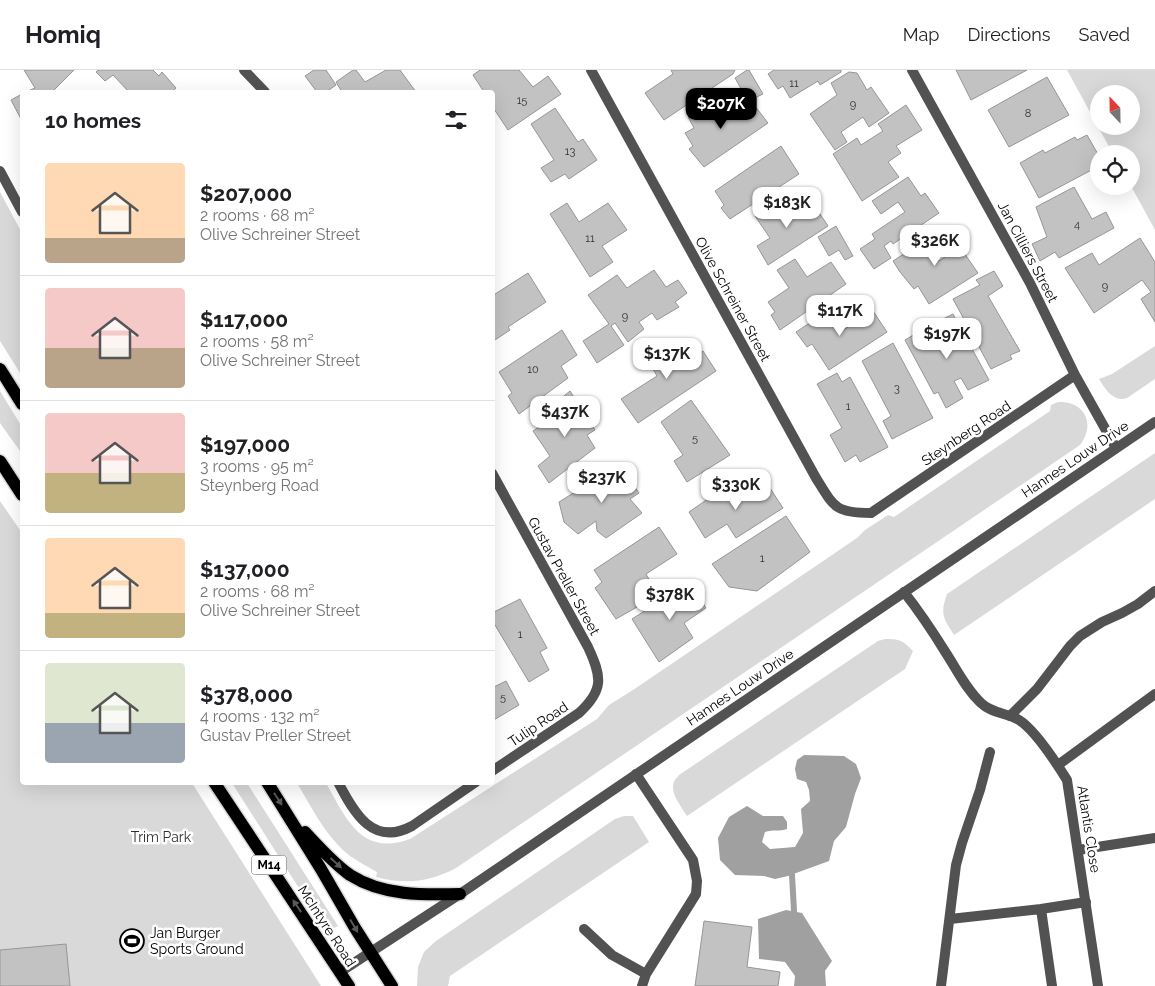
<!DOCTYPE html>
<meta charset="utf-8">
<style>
body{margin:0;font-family:Raleway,sans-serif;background:#f6f6f6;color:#202124;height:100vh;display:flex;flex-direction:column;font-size:19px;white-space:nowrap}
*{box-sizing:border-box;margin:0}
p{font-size:16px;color:#757577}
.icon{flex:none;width:28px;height:28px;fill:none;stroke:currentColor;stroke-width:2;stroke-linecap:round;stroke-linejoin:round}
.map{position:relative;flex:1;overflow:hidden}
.drawer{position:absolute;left:20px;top:20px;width:475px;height:695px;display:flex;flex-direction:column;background:#fff;border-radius:5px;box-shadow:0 5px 20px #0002}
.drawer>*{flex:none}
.needle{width:32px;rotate:338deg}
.controls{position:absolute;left:1090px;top:15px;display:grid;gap:10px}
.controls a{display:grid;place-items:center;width:50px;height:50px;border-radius:50%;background:#fff;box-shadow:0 5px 20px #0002;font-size:25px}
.price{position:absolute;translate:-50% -42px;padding:0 11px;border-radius:10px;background:#fff;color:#222;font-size:16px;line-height:32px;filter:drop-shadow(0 1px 2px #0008)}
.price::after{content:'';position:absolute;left:50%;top:30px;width:15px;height:11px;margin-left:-8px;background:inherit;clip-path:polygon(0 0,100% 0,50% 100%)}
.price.current{background:#000;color:#fff}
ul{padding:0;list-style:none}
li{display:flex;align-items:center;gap:15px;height:125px;padding:0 25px}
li+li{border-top:1px solid #e0e0e0}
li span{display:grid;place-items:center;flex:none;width:140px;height:100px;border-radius:5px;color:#555}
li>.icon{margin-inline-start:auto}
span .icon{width:60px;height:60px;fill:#fffc;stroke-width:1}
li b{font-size:21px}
h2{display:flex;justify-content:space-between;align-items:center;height:60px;padding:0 25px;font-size:21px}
header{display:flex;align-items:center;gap:30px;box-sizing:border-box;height:70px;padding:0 25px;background:#fff;border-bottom:1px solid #e0e0e0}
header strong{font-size:24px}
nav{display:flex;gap:28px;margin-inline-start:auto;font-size:18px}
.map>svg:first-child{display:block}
</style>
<header>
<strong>Homiq</strong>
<nav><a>Map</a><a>Directions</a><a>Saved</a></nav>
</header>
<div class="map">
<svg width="1155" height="916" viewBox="0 0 1155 916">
<rect width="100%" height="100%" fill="#fff"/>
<path fill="#d9d9d9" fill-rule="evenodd" d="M1067,0H1155V160L1131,116V84H1113ZM1099,24H1131V56H1099Z
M0,122L22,163V306L0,271Z
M1155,276V309L1127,328C1114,333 1105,319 1099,309L1112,304Z
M0,321L22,357V384L0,353Z
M1058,332C1085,331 1096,354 1080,375L456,798C429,812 406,815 376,807L377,802C368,797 359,792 350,786C326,767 312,738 297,713H326C346,748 361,787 410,769L597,649L609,635L636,618L857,468L865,460L888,445L894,447L1050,341L1051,335Z
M1155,383V429L954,565C943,548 940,544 947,524Z
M0,431L22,463V712L192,713L321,916H0Z
M885,569C900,569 902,570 913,581L905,599L687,746C682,738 669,722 674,712C675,709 677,708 679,705L878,571Z
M232,713H247L338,856L332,859L319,847L309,834Z
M624,746H633L649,772L450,906L448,916H417L418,897L424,882L436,871L615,749Z"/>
<path fill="#a0a0a0" d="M804,685L844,686L856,694L861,708L855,724L846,757L834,771L829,791L788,806L775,809L764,806L735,805L720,790L718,768L729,747L747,736L763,746H783L787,752V759C780,762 773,759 765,762L762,772L770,779L795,777L803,763L801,739L810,731L809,720L806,712L797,709L795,699L797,690Z
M786,840L802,843L832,891L825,901L826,916H794L795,906L785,892L759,889L758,849Z"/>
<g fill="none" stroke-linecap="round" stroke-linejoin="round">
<path stroke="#a0a0a0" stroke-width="6" d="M792,805L794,841"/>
</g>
<path fill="#c2c2c2" stroke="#969696" d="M24,0H74L52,22H26L35,18Z
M98,0H153L159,6L162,2L176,18L172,22H129L113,5L105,11L96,2Z
M314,0H326L336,15L326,22H317L305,6Z
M353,0H356L365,12L386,0H400L416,22H342L336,12Z
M480,0H519L533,17L548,6L561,24L508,60L492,36V22H484L473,5Z
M671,0H735L733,4L664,50L645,23L673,4Z
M747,0H749L763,24L748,31L735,8Z
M774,0H841V2L820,15L818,11L790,28L783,16L778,19L768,4Z
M956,0H1027L971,30Z
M849,2L857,3L867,20L871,17L889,43L869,57L863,47L841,62L847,72L835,80L810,44L837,25L831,13Z
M1047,7L1069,45L1009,77L988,40Z
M22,24V51L11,30Z
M713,30L727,47L751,31L768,53L704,97L689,79L693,76L685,63L694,58L688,47Z
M906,35L922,60L896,76L901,83L888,92L899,107L862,131L833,84L857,68L861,75L883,61L878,54Z
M555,38L578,72L583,69L597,90L569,109L565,104L551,112L541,98L554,90L531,54Z
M1087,65L1099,86V96L1039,128L1020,93L1043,80L1045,83L1075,67L1077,70Z
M781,76L799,104L730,149L721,138L724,135L715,121Z
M908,107L921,126L925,123L939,143L893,174L891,171L884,176L891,188L874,199L860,179L875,169L872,164L905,142L898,132L881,144L872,131Z
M1074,117L1092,149L1106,142L1114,158L1059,188L1055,182L1040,191L1032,174L1047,167L1036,137Z
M782,129L796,148L814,135L828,156L768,195L757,176L770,168L755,146Z
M567,133L579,152L608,133L627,160L602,176L613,192L590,207L550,144Z
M836,156L853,186L845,190L839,180L829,186L818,167Z
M946,156L952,167L932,180L939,191L960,177L978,203L929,234L918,216L914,219L900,202L893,191Z
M1140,168L1155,192V252L1141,229L1151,222L1142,210L1094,243L1065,198L1092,183L1099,195Z
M795,189L807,207L831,192L846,214L780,260L771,245L775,242L768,232L789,218L777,200Z
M654,200L666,217L678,210L687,223L675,232L679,237L657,250L652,243L639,252L644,259L628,272L615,253L611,256L624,275L597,293L583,271L609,254L588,225L617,205L627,218Z
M994,201L1003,216L988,226L1020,281L1010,285L1012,289L991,299L953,229L980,215L976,210Z
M528,203L546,232L508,257L510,260L492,272V226Z
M831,239L845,259L873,241L887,262L829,300L812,274L807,277L796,262Z
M953,244L989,310L968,320L961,308L954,311L963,328L946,338L938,322L934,324L905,270L920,261L924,268L941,259L937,252Z
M562,260L577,285L561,296L568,308L519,344L508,326L512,323L499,302Z
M668,269L684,293L703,281L716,301L638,353L621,329L657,306L644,283Z
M893,273L933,348L892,369L883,351L891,346L862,291Z
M837,303L842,312L850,307L888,377L860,392L856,385L845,392L830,365L842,358L817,314Z
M570,321L595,360L587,365L595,378L549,413L538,396L550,386L533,361L564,340L558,331Z
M691,330L730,385L687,412L674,391L683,385L661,352Z
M620,394L639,423L630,429L642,443L606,468L597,461L596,451L578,464L564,452L559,432Z
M766,412L783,438L736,468L727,454L705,468L689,442L728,415L738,430Z
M786,446L810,482L757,521L729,517L712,494Z
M659,457L677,484L646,504L658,525L616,549L595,518L602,512L594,500Z
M690,512L706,538L684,553L693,568L659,592L632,549Z
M520,529L547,578L540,582L549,600L529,612L492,550V543Z
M506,611L519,635L492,651V618Z
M704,851L752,857L747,897L780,902L778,916H695Z
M66,874L70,916H0V880Z"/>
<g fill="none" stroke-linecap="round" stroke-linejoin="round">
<g stroke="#dbdbdb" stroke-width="15">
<path id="primary" d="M0,299L22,334
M0,391L22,425
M214,712L349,916
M267,712L321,799L355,858L392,916
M305,762C319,777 333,793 350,805C383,826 423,825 460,824"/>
</g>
<path stroke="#525252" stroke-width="10" d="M1010,646L1037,619L1070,576L1080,566L1102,552L1122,543L1138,534L1155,521
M1058,695L1155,624
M636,704L693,790L697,811L696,824L646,904L642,916
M1078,780L1155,768
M1041,839L1052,916
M950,849L1041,839L1086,832
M584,859L612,885L646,904
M941,916L956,795L962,773L980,720L990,682"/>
<path stroke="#525252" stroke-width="10" d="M244,0L265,22
M591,0L816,408C834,437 835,443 871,443L1075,305
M912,0L1030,213L1075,305L1116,378
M0,101L22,142
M492,403L588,577C602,607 604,620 579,643L492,701
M904,522C919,541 933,562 946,583C957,600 966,619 981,633C991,643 1007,643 1019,650C1035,660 1057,694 1067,710L1098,916
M338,712C354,743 373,777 412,756L476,712"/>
<path stroke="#525252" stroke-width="10" d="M340,902L460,824L1155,352"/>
<use href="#primary" stroke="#000" stroke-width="12"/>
</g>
<defs><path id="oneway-solid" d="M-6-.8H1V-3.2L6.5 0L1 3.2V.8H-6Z" transform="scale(1.25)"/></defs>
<g fill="#595959">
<use href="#oneway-solid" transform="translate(278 729) rotate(57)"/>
<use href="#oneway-solid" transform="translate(336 793) rotate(42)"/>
<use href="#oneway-solid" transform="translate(297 836) rotate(-124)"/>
<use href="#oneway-solid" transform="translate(354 856) rotate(59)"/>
</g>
<defs>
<g id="stadium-ring" transform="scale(1.25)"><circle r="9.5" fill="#fff" stroke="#000" stroke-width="1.5"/><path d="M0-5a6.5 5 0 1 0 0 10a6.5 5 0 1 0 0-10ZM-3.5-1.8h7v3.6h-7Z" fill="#000"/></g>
</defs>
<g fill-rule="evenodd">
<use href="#stadium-ring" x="132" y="871"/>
</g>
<g text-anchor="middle" stroke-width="5" stroke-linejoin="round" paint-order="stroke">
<g font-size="11" fill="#303030">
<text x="794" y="17">11</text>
<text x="522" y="34">15</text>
<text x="853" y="38">9</text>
<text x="1028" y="47">8</text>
<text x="570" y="85">13</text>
<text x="1077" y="158">4</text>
<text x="590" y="172">11</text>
<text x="1105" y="220">9</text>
<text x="625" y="250">9</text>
<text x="533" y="303">10</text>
<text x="897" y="322">3</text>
<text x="848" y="340">1</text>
<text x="695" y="372">5</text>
<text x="762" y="492">1</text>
<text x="520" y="568">1</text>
<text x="503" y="631">5</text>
</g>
<rect fill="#fff" stroke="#4c4c4c" stroke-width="1" x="251.5" y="785.5" width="35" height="19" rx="4"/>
<g font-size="12" font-weight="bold" fill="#000">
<text x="269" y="799">M14</text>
</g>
<g font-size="14" fill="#000" stroke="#fff">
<text transform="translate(1028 182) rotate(62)" y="5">Jan Cilliers Street</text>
<text transform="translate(733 229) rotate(61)" y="5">Olive Schreiner Street</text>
<text transform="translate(966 363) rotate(-34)" y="5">Steynberg Road</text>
<text transform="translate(1075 389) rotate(-34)" y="5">Hannes Louw Drive</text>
<text transform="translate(564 506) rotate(61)" y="5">Gustav Preller Street</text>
<text transform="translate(740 617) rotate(-34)" y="5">Hannes Louw Drive</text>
<text transform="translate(538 654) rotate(-34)" y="5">Tulip Road</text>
<text transform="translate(1089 759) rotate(81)" y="5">Atlantis Close</text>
<text transform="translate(327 856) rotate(57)" y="5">McIntyre Road</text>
</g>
<g font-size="14" fill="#303030" stroke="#fff">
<text x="161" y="772">Trim Park</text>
</g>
<g font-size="14" fill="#000" stroke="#fff" text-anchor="start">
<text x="150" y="868">Jan Burger<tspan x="150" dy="16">Sports Ground</tspan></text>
</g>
</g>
</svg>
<div class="controls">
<a><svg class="needle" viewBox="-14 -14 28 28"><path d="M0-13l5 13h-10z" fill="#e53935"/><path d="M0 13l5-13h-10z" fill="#757577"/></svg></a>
<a><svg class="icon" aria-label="locate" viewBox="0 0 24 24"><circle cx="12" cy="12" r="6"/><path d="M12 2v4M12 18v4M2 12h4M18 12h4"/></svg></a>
</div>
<b class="price current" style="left:721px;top:60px">$207K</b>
<b class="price" style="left:787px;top:159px">$183K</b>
<b class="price" style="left:935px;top:197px">$326K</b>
<b class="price" style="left:840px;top:267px">$117K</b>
<b class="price" style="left:947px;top:290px">$197K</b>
<b class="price" style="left:667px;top:310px">$137K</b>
<b class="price" style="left:565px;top:368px">$437K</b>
<b class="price" style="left:602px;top:434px">$237K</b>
<b class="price" style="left:736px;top:441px">$330K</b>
<b class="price" style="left:670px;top:551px">$378K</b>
<section class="drawer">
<h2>10 homes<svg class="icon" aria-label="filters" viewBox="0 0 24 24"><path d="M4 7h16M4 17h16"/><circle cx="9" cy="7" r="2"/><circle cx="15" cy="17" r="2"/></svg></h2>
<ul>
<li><span style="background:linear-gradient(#ffd9b3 75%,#b9a48a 0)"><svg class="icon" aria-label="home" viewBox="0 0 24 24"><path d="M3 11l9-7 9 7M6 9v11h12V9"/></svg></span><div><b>$207,000</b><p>2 rooms · 68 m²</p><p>Olive Schreiner Street</p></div></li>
<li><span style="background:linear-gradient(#f6c9c9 60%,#b9a48a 0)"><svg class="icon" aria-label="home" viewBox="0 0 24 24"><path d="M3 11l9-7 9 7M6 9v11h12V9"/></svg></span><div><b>$117,000</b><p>2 rooms · 58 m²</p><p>Olive Schreiner Street</p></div></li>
<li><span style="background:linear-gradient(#f6c9c9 60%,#c2b280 0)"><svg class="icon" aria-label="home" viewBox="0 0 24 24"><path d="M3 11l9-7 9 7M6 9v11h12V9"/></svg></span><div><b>$197,000</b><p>3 rooms · 95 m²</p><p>Steynberg Road</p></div></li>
<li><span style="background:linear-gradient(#ffd9b3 75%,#c2b280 0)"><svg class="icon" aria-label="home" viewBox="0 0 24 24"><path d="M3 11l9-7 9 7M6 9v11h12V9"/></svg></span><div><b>$137,000</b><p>2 rooms · 68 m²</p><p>Olive Schreiner Street</p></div></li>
<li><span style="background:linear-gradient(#dfe7d0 60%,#9aa5b1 0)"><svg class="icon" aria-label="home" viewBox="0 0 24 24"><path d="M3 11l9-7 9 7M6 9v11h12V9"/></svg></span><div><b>$378,000</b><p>4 rooms · 132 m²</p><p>Gustav Preller Street</p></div></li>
</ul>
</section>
</div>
